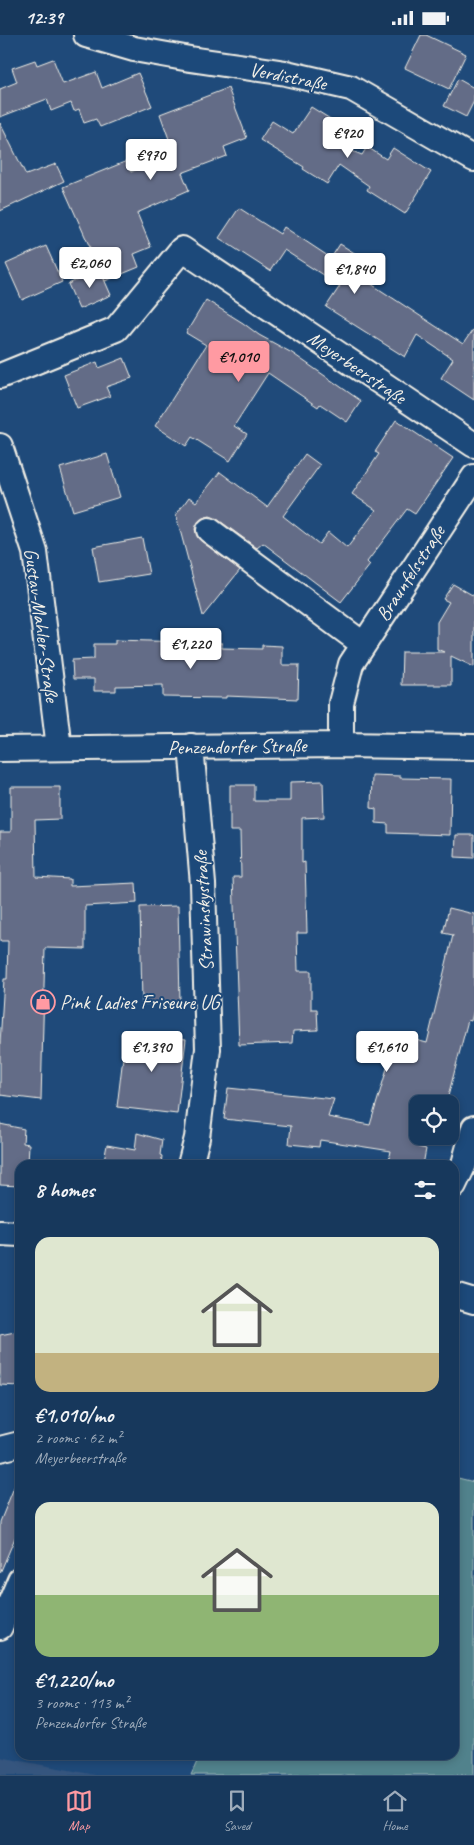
<!DOCTYPE html>
<meta charset="utf-8">
<style>
body{margin:0;font-family:Caveat,sans-serif;background:#203f62;color:#f1f3f6;height:100vh;display:flex;flex-direction:column;font-size:19px;white-space:nowrap}
*{box-sizing:border-box;margin:0}
p{font-size:16px;color:#9eacbb}
.icon{flex:none;width:28px;height:28px;fill:none;stroke:currentColor;stroke-width:2;stroke-linecap:round;stroke-linejoin:round}
.map{position:relative;flex:1;overflow:hidden}
.panel{position:absolute;left:15px;top:1125px;width:444px;height:600px;display:flex;flex-direction:column;background:#17385c;border-radius:15px;box-shadow:0 2px 8px #0003,0 0 0 1px #365272}
.panel>*{flex:none}
.tools{position:absolute;left:409px;top:1060px;display:grid;gap:10px}
.tools a{display:grid;place-items:center;width:50px;height:50px;border-radius:10px;background:#17385c;box-shadow:0 2px 8px #0003,0 0 0 1px #365272;font-size:25px}
.price{position:absolute;translate:-50% -42px;padding:0 11px;border-radius:5px;background:#fff;color:#222;font-size:16px;line-height:32px;filter:drop-shadow(0 1px 2px #0008)}
.price::after{content:'';position:absolute;left:50%;top:30px;width:15px;height:11px;margin-left:-8px;background:inherit;clip-path:polygon(0 0,100% 0,50% 100%)}
.price.current{background:#ff9aa2;color:#111}
ul{padding:0;list-style:none}
li{display:grid;align-content:center;gap:10px;height:265px;padding:0 20px}
li span{display:grid;place-items:center;height:155px;border-radius:15px;color:#555}
li>.icon{margin-inline-start:auto}
span .icon{width:90px;height:90px;fill:#fffc;stroke-width:1}
li b{font-size:21px}
h2{display:flex;justify-content:space-between;align-items:center;height:60px;padding:0 20px;font-size:21px}
.status{display:flex;justify-content:space-between;align-items:center;height:35px;padding:0 25px;background:#17385c;direction:ltr}
.status svg{height:14px;fill:currentColor}
.dock{display:flex;justify-content:space-around;align-items:center;height:70px;border-top:1px solid #365272;background:#17385c;font-size:14px;color:#9eacbb}
.dock a{display:grid;justify-items:center;gap:2px}
.dock .current{color:#ff9aa2}
.map>svg:first-child{display:block}
</style>
<div class="status"><b>12:39</b><svg viewBox="0 0 49 12"><path d="M0 12V9h3v3zM5 12V6h3v6zM10 12V3h3v9zM15 12V0h3v12zM26 1h20v11H26zM47 4h2v5h-2z"/></svg></div>
<div class="map">
<svg width="474" height="1740" viewBox="0 0 474 1740">
<rect width="100%" height="100%" fill="#1f4a7a"/>
<filter id="ink" filterUnits="userSpaceOnUse"><feTurbulence type="fractalNoise" baseFrequency=".02" numOctaves="2"/><feDisplacementMap in="SourceGraphic" scale="10" xChannelSelector="R" yChannelSelector="G"/><feConvolveMatrix kernelMatrix="1 2 1 2 8 2 1 2 1" color-interpolation-filters="sRGB"/></filter>
<g filter="url(#ink)">
<path fill="#34547e" d="M0,1722L96,1740H0Z"/>
<path fill="#51828c" stroke="#a2baba" d="M454,1442L474,1447V1740H191L200,1720H454Z"/>
<path fill="#646c87" stroke="#f4f1e8" d="M421,0H426L466,19L449,54L405,33Z
M53,24L63,49L96,37L102,53L138,38L152,71L100,92L96,84L84,88L79,74L74,76L71,68L51,76L47,64L0,82V54L17,47L12,33L35,25L37,30Z
M458,44L474,53V66L466,82L444,71Z
M228,53L247,103L224,112L227,121L182,138L189,155L137,178L151,212L134,219L139,232L105,246L63,152L127,126L131,137L174,118L160,79Z
M311,72L348,95L342,112L362,120L367,112L386,124L393,113L431,137L405,179L367,155L369,151L339,130L327,149L303,134L304,132L260,105L272,86L293,99Z
M0,88L26,140L56,129L64,146L0,176Z
M239,173L280,199L284,192L331,223L340,209L369,227L359,241L463,309L474,293V365L441,343L453,324L417,300L405,322L326,272L340,251L284,215L270,236L219,203Z
M46,211L62,247L22,265L6,229Z
M100,235L111,260L79,274L68,249Z
M206,265L243,288L259,300L292,318L361,366L347,387L320,369L318,372L268,338L234,391L247,399L230,426L192,402L186,411L155,391L206,310L186,298Z
M124,323L132,343L106,352L110,361L77,373L64,340L97,327L99,333Z
M396,385L453,423L415,479L407,474L367,527L370,530L341,567L263,508L257,513L217,484L210,481L203,483L198,487L195,494L197,501L201,506L240,535L203,581L176,480L189,462L196,467L220,437L267,472L305,419L320,430L283,481L319,509L328,497L347,513L376,475L352,459L379,419L375,417Z
M107,419L120,462L73,476L60,433Z
M142,503L149,539L99,547L93,512Z
M453,549L474,561V632L451,621V650H401L402,617H444L437,614V587L449,567L443,564Z
M115,605L222,608V613L262,614V610L282,611V630H299L298,664L226,661V663L163,662V650L116,651V656H94V644H73L72,625L94,624V609H115Z
M372,740L400,741V743L451,744L450,800L388,798V789L376,788V774L371,773Z
M323,746L324,782L302,783V828L305,827L307,898H297L298,936H311V974H317L318,995L293,996L292,1008L239,1010L233,842H241L240,796H230V750H254V766H290V747Z
M11,752H60V784L35,785L36,842L70,844V851L136,848L137,868L85,871V914L45,913L41,1065L0,1060V1008L4,944H7L8,906H0V797H11Z
M456,800H474V823L455,822Z
M178,871L180,968L142,969L140,872Z
M449,873L474,879V974L471,986L468,985L446,1069H418V1112L426,1114L423,1130H388L391,1116L320,1105L319,1112L289,1109L291,1091L224,1084L228,1053L334,1064L328,1082L370,1090L397,1000L427,1008L453,900L443,898Z
M126,997L186,1004L177,1079L117,1072Z
M0,1089L24,1094L23,1108L29,1109L28,1130H20V1151L0,1150Z
M137,1098L162,1105L160,1120L162,1121L161,1130H103L107,1110L135,1115Z
M20,1296V1351L0,1350V1300Z
M19,1440L20,1491L0,1538V1487Z"/>
<g fill="none" stroke-linecap="round" stroke-linejoin="round">
<g stroke="#f4f1e8" stroke-width="28">
<path id="street" d="M86,0L134,14L190,24L286,38L351,53L474,124
M0,341L116,294L182,214L474,410
M0,411L35,517L59,713
M209,495L363,609
M341,710V668L351,629L474,442
M0,714L341,710L474,712
M190,1130L197,1103L208,1014L203,849L191,711
M454,1150L464,1129L474,1093
M0,1198L20,1199
M454,1260L474,1266
M0,1414L20,1409
M0,1592L20,1545"/>
</g>
<use href="#street" stroke="#1f4a7a" stroke-width="24"/>
</g>
</g>
<defs>
<g id="shop-ring" transform="scale(1.25)"><circle r="9.5" fill="#1f4a7a" stroke="#ff9aa2" stroke-width="1.5"/><path d="M-5-2.5h2.3a2.7 3.5 0 0 1 5.4 0H5L5.5 6h-11ZM-1.5-2.5h3a1.5 2.3 0 0 0-3 0Z" fill="#ff9aa2"/></g>
</defs>
<g fill-rule="evenodd">
<use href="#shop-ring" x="43" y="967"/>
</g>
<g text-anchor="middle" stroke-width="4" stroke-linejoin="round" paint-order="stroke">
<g font-size="20" fill="#f4f1e8" stroke="#1f4a7a">
<text transform="translate(288 41) rotate(11)" y="7">Verdistraße</text>
<text transform="translate(357 332) rotate(34)" y="7">Meyerbeerstraße</text>
<text transform="translate(410 538) rotate(-57)" y="7">Braunfelsstraße</text>
<text transform="translate(42 590) rotate(82)" y="7">Gustav-Mahler-Straße</text>
<text transform="translate(237 711) rotate(-1)" y="7">Penzendorfer Straße</text>
<text transform="translate(203 876) rotate(-93)" y="7">Strawinskystraße</text>
</g>
<g font-size="20" fill="#f4f1e8" stroke="#1f4a7a" text-anchor="start">
<text x="60" y="974">Pink Ladies Friseure UG</text>
</g>
</g>
</svg>
<div class="tools">
<a><svg class="icon" aria-label="locate" viewBox="0 0 24 24"><circle cx="12" cy="12" r="6"/><path d="M12 2v4M12 18v4M2 12h4M18 12h4"/></svg></a>
</div>
<b class="price" style="left:348px;top:124px">€920</b>
<b class="price" style="left:151px;top:146px">€970</b>
<b class="price" style="left:90px;top:254px">€2,060</b>
<b class="price" style="left:355px;top:260px">€1,840</b>
<b class="price current" style="left:239px;top:348px">€1,010</b>
<b class="price" style="left:191px;top:635px">€1,220</b>
<b class="price" style="left:152px;top:1038px">€1,390</b>
<b class="price" style="left:387px;top:1038px">€1,610</b>
<section class="panel">
<h2>8 homes<svg class="icon" aria-label="filters" viewBox="0 0 24 24"><path d="M4 7h16M4 17h16"/><circle cx="9" cy="7" r="2"/><circle cx="15" cy="17" r="2"/></svg></h2>
<ul>
<li><span style="background:linear-gradient(#dfe7d0 75%,#c2b280 0)"><svg class="icon" aria-label="home" viewBox="0 0 24 24"><path d="M3 11l9-7 9 7M6 9v11h12V9"/></svg></span><div><b>€1,010/mo</b><p>2 rooms · 62 m²</p><p>Meyerbeerstraße</p></div></li>
<li><span style="background:linear-gradient(#dfe7d0 60%,#8fb573 0)"><svg class="icon" aria-label="home" viewBox="0 0 24 24"><path d="M3 11l9-7 9 7M6 9v11h12V9"/></svg></span><div><b>€1,220/mo</b><p>3 rooms · 113 m²</p><p>Penzendorfer Straße</p></div></li>
</ul>
</section>
</div>
<nav class="dock">
<a class="current"><svg class="icon" aria-label="map" viewBox="0 0 24 24"><path d="M3 6l6-2 6 2 6-2v14l-6 2-6-2-6 2zM9 4v14M15 6v14"/></svg>Map</a>
<a><svg class="icon" aria-label="saved" viewBox="0 0 24 24"><path d="M7 4h10v16l-5-4-5 4z"/></svg>Saved</a>
<a><svg class="icon" aria-label="home" viewBox="0 0 24 24"><path d="M3 11l9-7 9 7M6 9v11h12V9"/></svg>Home</a>
</nav>
